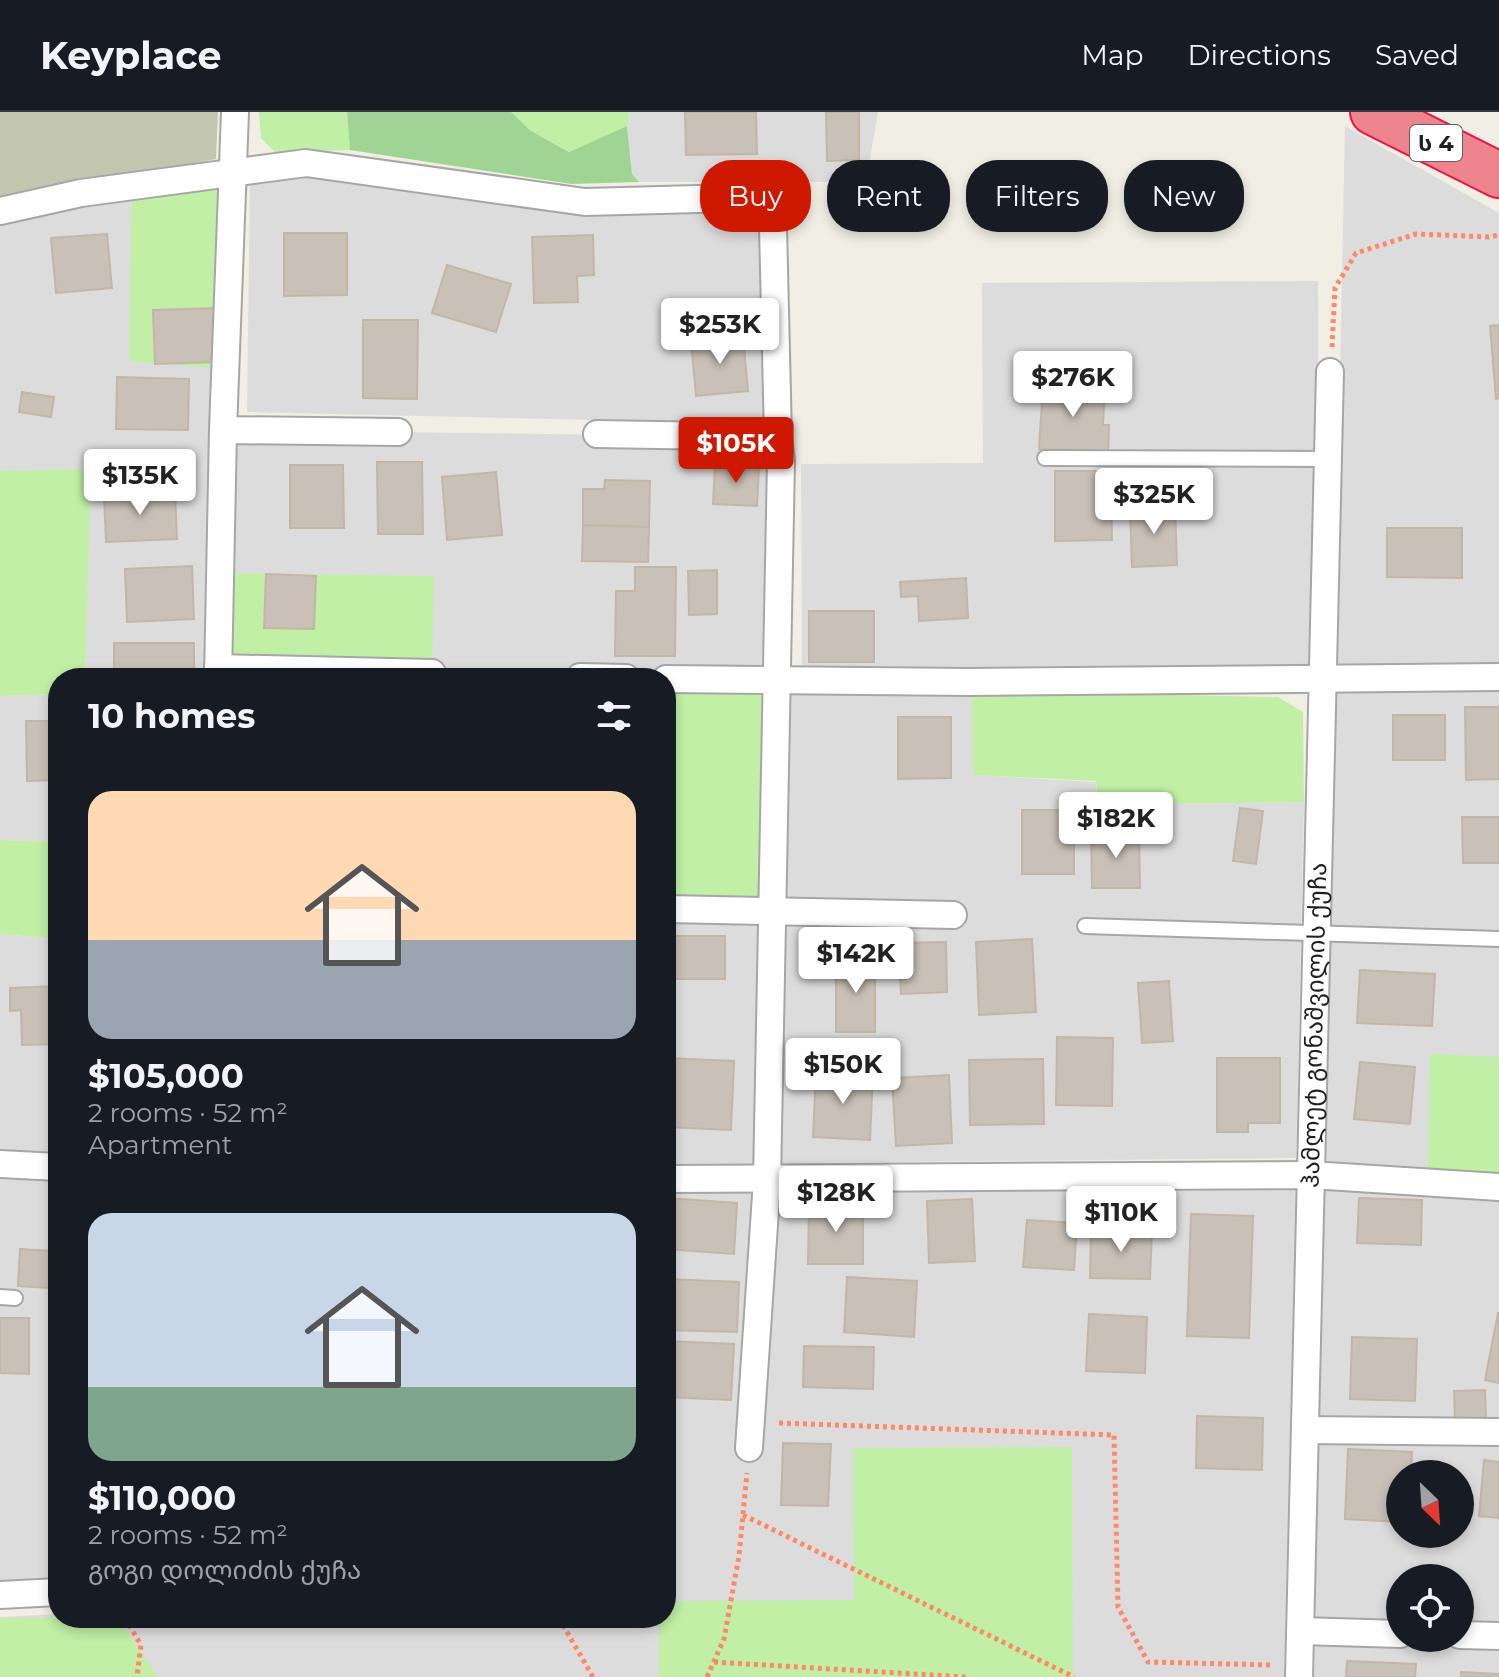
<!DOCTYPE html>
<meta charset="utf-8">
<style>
body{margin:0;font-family:Montserrat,"Noto Sans Georgian",sans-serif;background:#20242c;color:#f1f3f6;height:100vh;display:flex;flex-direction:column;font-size:30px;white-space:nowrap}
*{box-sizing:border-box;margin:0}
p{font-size:26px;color:#9ea1a6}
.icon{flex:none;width:44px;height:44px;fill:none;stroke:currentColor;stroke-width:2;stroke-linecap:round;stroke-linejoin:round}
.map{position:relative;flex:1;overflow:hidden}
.panel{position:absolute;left:48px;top:556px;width:628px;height:960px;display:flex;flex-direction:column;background:#171b24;border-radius:32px;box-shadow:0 4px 12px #0003}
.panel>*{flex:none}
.banner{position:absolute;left:700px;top:48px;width:678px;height:72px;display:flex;gap:16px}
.needle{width:52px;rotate:155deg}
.fabs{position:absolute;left:1386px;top:1348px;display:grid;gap:16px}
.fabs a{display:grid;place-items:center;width:88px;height:88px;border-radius:50%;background:#171b24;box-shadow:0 4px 12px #0003;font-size:40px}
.price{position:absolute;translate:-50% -68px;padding:0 18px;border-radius:8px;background:#fff;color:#222;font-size:26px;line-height:52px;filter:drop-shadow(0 2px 4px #0008)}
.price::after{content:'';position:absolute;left:50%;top:48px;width:24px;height:18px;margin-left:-12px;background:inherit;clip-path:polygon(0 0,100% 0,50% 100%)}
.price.on{background:#ce1800;color:#fff}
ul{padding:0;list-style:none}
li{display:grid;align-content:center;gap:16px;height:424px;padding:0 40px}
li span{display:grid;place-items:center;height:248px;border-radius:24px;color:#555}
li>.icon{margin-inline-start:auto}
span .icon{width:144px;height:144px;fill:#fffc;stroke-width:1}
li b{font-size:34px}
h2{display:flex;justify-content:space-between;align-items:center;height:96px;padding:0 40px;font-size:34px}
.chip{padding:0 28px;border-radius:32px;background:#171b24;box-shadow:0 4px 12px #0003;font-size:28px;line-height:72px}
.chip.on{background:#ce1800;color:#fff}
header{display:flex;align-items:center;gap:48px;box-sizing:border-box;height:112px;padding:0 40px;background:#171b24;border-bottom:2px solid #363941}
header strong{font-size:38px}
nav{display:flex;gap:44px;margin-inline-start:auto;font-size:28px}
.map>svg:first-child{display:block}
</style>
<header>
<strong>Keyplace</strong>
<nav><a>Map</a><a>Directions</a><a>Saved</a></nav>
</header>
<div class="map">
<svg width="1499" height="1565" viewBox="0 0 1499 1565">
<rect width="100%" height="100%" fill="#f1eee4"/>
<path fill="#dddcdc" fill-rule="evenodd" d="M630,0H878L866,70H639L632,62L627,14Z
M1345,14L1499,101V1565H1314ZM1400,1362H1460V1422H1400ZM1400,1466H1460V1526H1400Z
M314,61L583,96L730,100L761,109L767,312L247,300L250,67Z
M132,73L226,257L224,318L778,325L777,567L85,566L90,358L0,359V99Z
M1318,169L1319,560L802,563L801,352L983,351L982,171Z
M791,576L972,579L974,663L1096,670L1098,693L1304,690L1296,1046L781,1051Z
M58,582V730L0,728V584Z
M666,797L771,799L767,1068L666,1067Z
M0,822L58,827V1480L0,1483Z
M666,1073L1296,1077L1284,1565H0V1505L58,1502V1506H666Z"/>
<path fill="#c3c6af" d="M0,0H218L216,47L0,88Z"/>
<path fill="#c1efa5" d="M259,0H347L350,38L275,40L261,26Z
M511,0H630L627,14L569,40L531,19Z
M233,62L226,257L129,249L132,73Z
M91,357L85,566H58V582L0,584V359Z
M220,461L434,464L432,561L218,556Z
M666,567H777L771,799L666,797Z
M972,579L1278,585L1303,600L1304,690L1098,693L1096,669L973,663Z
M0,728L58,730V827L0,822Z
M1430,942L1499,945V1064L1428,1059Z
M1072,1335L1073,1565H659V1506H666V1489L854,1488L853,1336Z
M0,1506H118L158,1565H0Z"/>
<path fill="#a0d495" d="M347,0H511L531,19L569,40L627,14L632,62L639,70L571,72L350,38Z"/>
<path fill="#c9c1b7" stroke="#c4b6a5" stroke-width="2" d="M685,0H756L757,42L686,43Z
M826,0H859V48L827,49Z
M284,121H347V183L284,184Z
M107,122L112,176L56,181L51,126Z
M593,123L594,163L577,164L578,190L534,191L532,125Z
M447,153L511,172L496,220L432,201Z
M215,196L217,250L155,252L153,198Z
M363,208H418L417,287L363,286Z
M1499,213V286L1496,287L1490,214Z
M743,224L748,279L696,284L691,229Z
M117,265L189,267L188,318L116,317Z
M1043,272L1105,275L1103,313H1109L1108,340L1039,337Z
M22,280L54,285L51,305L19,300Z
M377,350H422L423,422H378Z
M715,352L759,354L757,394L713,392Z
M290,353H343L344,416H290Z
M1055,359H1111L1112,428L1055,429Z
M496,360L502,423L447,428L442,365Z
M605,368L650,369L649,415L583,413V377H604Z
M175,380L177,427L106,430L104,383Z
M1175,393L1177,453L1132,455L1130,395Z
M583,413L649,415L648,450L582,449Z
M1387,416H1462V466L1387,465Z
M192,454L194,507L127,510L125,457Z
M635,455H676L675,544H615L616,479H635Z
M717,458V502L689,503L688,459Z
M266,462L316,464L314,517L264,516Z
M966,466L968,506L919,509L918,484L901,485L900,470Z
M809,499H874V550H809Z
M114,531H194V566H114Z
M1465,595H1499V667L1466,668Z
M1393,603H1445V648H1393Z
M898,605H951V666L898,667Z
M26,609H58V668L27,669Z
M1240,696L1263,699L1256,752L1233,749Z
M1022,698H1074V762H1022Z
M1462,705H1499V751H1463Z
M1091,720H1139L1140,776H1092Z
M675,824H725V867H675Z
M1032,827L1036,900L979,903L976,830Z
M946,830L947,880L901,882L899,831Z
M836,846H875V920H836Z
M1360,858L1435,862L1432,914L1357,911Z
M1169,869L1173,929L1142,931L1138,871Z
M58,874V932L22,933L21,898L10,899V876Z
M1057,925L1113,926L1112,994L1056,993Z
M666,946L734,949L731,1018L666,1015Z
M1217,946H1280V1011H1248V1020H1217Z
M1043,947L1044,1012L970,1013L969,948Z
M1360,950L1415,955L1410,1012L1354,1007Z
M816,959L873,962L870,1028L813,1025Z
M949,963L952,1031L896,1034L892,966Z
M666,1086L737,1091L734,1142L666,1137Z
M1359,1086L1422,1088L1421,1133L1357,1131Z
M972,1087L975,1149L929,1151L927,1089Z
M809,1092H863V1152H808Z
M1191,1102L1253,1104L1249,1226L1187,1224Z
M1027,1108L1077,1111L1074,1158L1023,1155Z
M1091,1118L1152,1119L1150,1167L1090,1166Z
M20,1137L52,1139L49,1176L18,1174Z
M847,1165L917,1169L914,1225L844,1220Z
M666,1167L739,1170L737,1220L666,1218Z
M1498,1201H1499V1271L1485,1268Z
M1089,1202L1147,1205L1145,1261L1086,1259Z
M0,1206H29V1262L0,1261Z
M1352,1225L1417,1227L1415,1289L1350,1287Z
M666,1229L734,1232L731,1288L666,1285Z
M804,1234L874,1235L873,1277L803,1275Z
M1485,1278L1486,1308L1455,1309L1454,1279Z
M1197,1304L1263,1306L1262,1358L1196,1356Z
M783,1331L831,1332L828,1394L781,1393Z
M1348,1337L1412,1340L1411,1362H1400V1410L1345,1407Z
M1484,1348L1499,1350V1406L1479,1404Z
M1347,1549L1416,1552L1415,1565H1346Z
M1461,1560L1499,1562V1565H1461Z"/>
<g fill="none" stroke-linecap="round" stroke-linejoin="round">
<g stroke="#a6a6a6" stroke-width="18">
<path id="lane" d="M1045,346L1328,347
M1085,814L1499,827
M0,1185L15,1186"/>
</g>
<g stroke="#a6a6a6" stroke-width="30">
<g id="street">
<path d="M0,99L81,81L306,51L585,90L735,86L762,95L773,115L778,325L781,349L767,1068L749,1336"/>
<path d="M223,318L398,320"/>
<path d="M597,322L778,325"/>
<path d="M218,556L432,561"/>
<path d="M580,565L626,566"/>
<path d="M218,566L223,318L235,0"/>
<path d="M666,567L969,570L1499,565"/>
<path d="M666,797L953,803"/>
<path d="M0,1052L58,1055"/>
<path d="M666,1067L1311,1063L1499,1075"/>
<path d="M1305,1318L1499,1320"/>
<path d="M0,1483L58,1480"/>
<path d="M1301,1519L1400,1522"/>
<path d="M1460,1523L1499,1524"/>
<path id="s1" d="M1299,1565L1330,260"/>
</g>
</g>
<g stroke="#eb1445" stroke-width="48">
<path id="highway" d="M1373,0L1499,63"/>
</g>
<path stroke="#ff8867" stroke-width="5" stroke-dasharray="4 4" stroke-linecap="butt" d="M1332,235L1335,176L1356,141L1416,122L1489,125L1499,123
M779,1311L1114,1323L1118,1495L1148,1550L1272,1553
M743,1403L1074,1565
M125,1506L141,1533L137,1565
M559,1506L593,1565
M714,1550L966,1565
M707,1565L724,1527L739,1444L747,1361"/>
<use href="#lane" stroke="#fff" stroke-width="14"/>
<use href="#street" stroke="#fff" stroke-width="26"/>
<use href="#highway" stroke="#ef858c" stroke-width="44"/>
</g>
<g text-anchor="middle" stroke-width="6" stroke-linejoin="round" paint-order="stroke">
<rect fill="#fff" stroke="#626262" stroke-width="2" x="1410" y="13" width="52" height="36" rx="6"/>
<g font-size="22" font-weight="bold" fill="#1f1f1f">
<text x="1436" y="39">ს 4</text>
</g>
<g font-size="24" fill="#1f1f1f" stroke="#fff">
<text dy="8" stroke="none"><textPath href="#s1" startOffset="652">ჰამლეტ გონაშვილის ქუჩა</textPath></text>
</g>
</g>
</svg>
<div class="fabs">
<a><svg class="needle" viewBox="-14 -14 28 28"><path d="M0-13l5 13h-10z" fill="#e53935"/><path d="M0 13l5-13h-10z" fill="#9ea1a6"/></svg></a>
<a><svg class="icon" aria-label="locate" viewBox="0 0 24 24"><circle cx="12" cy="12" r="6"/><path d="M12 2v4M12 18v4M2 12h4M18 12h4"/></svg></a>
</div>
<b class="price" style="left:720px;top:254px">$253K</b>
<b class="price" style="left:1073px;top:307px">$276K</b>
<b class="price on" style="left:736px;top:373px">$105K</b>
<b class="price" style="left:140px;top:405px">$135K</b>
<b class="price" style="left:1154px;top:424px">$325K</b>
<b class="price" style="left:1116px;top:748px">$182K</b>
<b class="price" style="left:856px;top:883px">$142K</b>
<b class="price" style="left:843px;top:994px">$150K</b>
<b class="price" style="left:836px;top:1122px">$128K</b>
<b class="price" style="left:1121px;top:1142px">$110K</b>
<div class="banner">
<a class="chip on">Buy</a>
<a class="chip">Rent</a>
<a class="chip">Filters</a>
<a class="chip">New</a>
</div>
<section class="panel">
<h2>10 homes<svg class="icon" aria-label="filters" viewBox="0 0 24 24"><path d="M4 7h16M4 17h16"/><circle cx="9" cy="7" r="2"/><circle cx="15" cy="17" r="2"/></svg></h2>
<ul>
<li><span style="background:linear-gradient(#ffd9b3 60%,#9aa5b1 0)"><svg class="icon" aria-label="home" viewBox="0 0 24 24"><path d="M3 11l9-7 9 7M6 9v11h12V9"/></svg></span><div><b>$105,000</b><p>2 rooms · 52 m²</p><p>Apartment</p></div></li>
<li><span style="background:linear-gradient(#c9d6e8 70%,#7fa58c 0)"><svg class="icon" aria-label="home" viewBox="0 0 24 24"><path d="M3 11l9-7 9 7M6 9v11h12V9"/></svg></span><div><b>$110,000</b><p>2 rooms · 52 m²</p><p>გოგი დოლიძის ქუჩა</p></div></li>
</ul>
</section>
</div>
